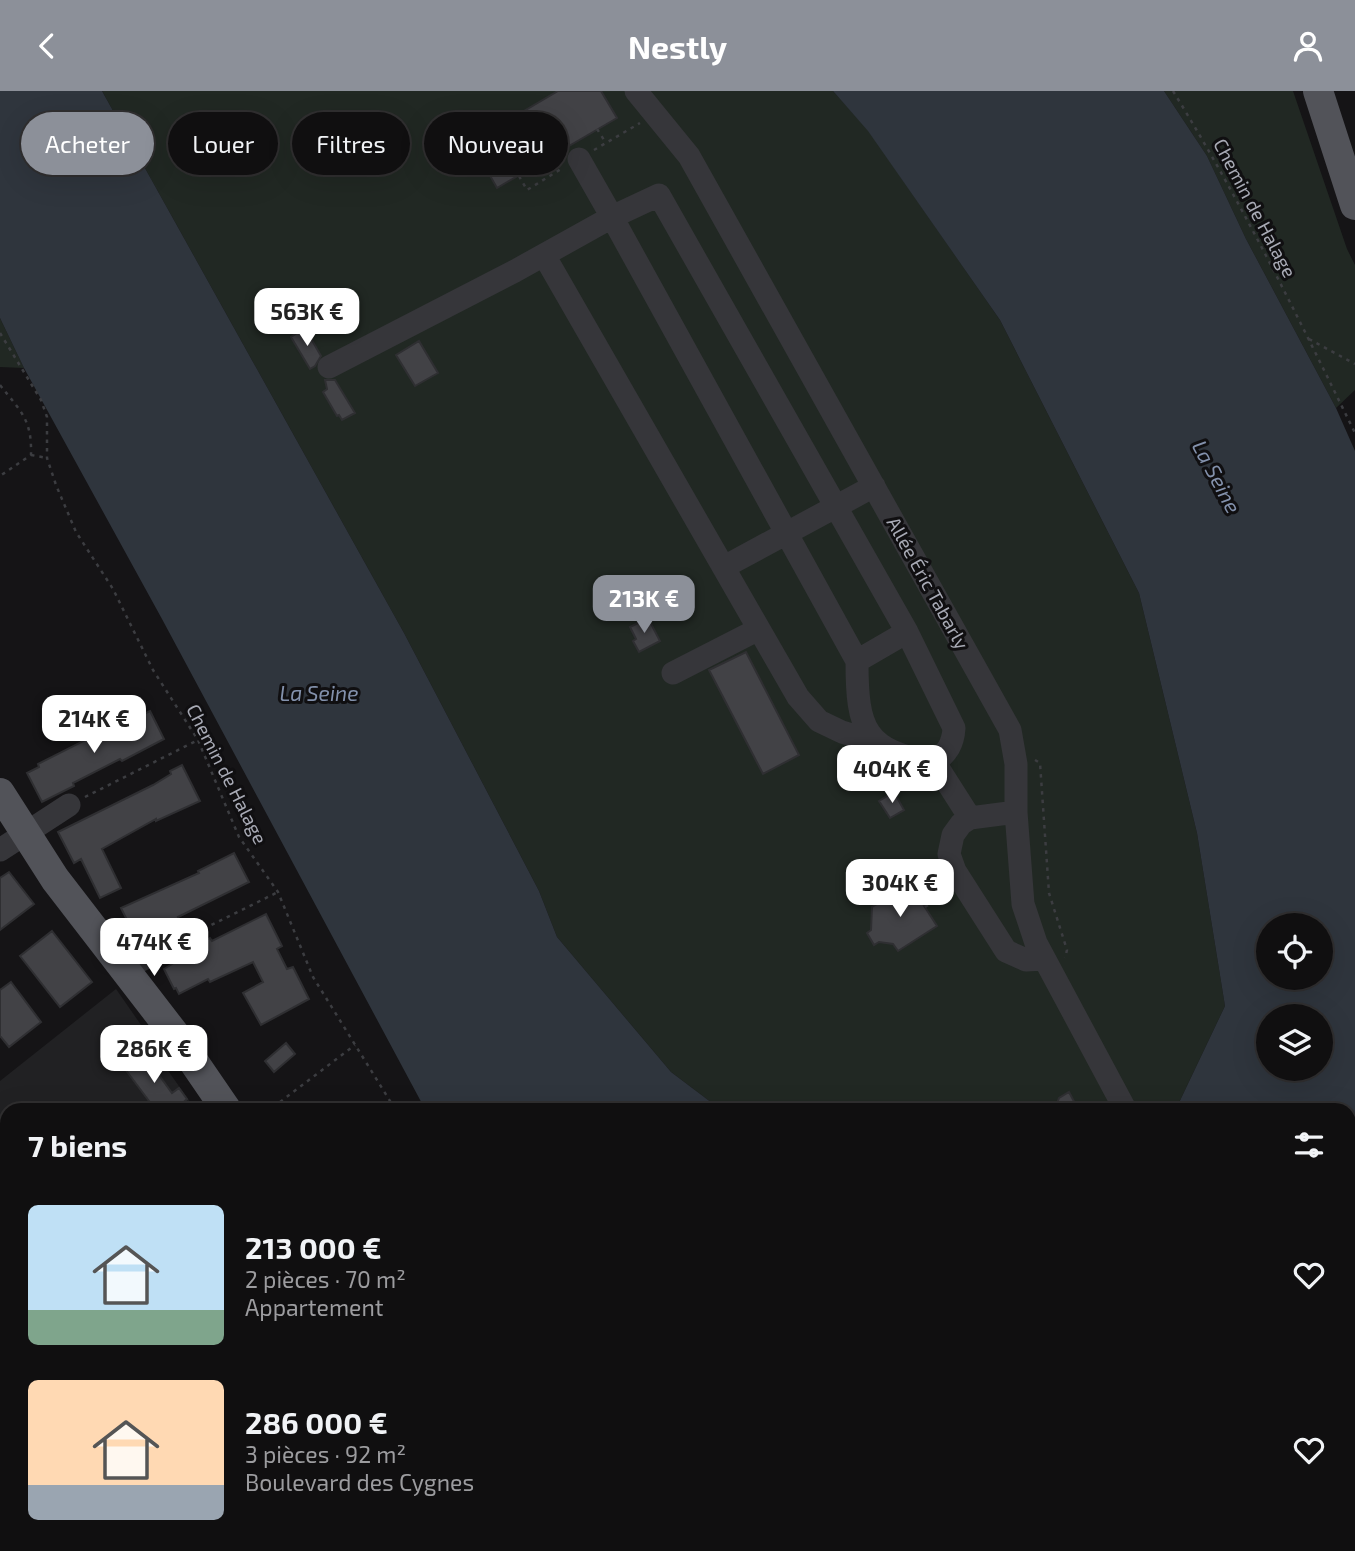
<!DOCTYPE html>
<html lang="fr">
<meta charset="utf-8">
<style>
body{margin:0;font-family:"Exo 2",sans-serif;background:#191819;color:#f1f3f6;height:100vh;display:flex;flex-direction:column;font-size:26px;white-space:nowrap}
*{box-sizing:border-box;margin:0}
p{font-size:23px;color:#9c9c9f}
.icon{flex:none;width:38px;height:38px;fill:none;stroke:currentColor;stroke-width:2;stroke-linecap:round;stroke-linejoin:round}
.map{position:relative;flex:1;overflow:hidden}
.details{position:absolute;left:0px;top:1012px;width:1356px;height:450px;display:flex;flex-direction:column;background:#100f10;border-radius:21px 21px 0 0;box-shadow:0 7px 28px #0002,0 0 0 2px #302f30}
.details>*{flex:none}
.top-card{position:absolute;left:21px;top:21px;width:700px;height:63px;display:flex;gap:14px}
.tools{position:absolute;left:1256px;top:822px;display:grid;gap:14px}
.tools a{display:grid;place-items:center;width:77px;height:77px;border-radius:50%;background:#100f10;box-shadow:0 7px 28px #0002,0 0 0 2px #302f30;font-size:35px}
.price{position:absolute;translate:-50% -60px;padding:0 16px;border-radius:14px;background:#fff;color:#222;font-size:23px;line-height:46px;filter:drop-shadow(0 2px 4px #0008)}
.price::after{content:'';position:absolute;left:50%;top:42px;width:21px;height:16px;margin-left:-10px;background:inherit;clip-path:polygon(0 0,100% 0,50% 100%)}
.price.current{background:#8c9099;color:#fff}
ul{padding:0;list-style:none}
li{display:flex;align-items:center;gap:21px;height:175px;padding:0 28px}
li span{display:grid;place-items:center;flex:none;width:196px;height:140px;border-radius:10px;color:#555}
li>.icon{margin-inline-start:auto}
span .icon{width:84px;height:84px;fill:#fffc;stroke-width:1}
li b{font-size:30px}
h2{display:flex;justify-content:space-between;align-items:center;height:84px;padding:0 28px;font-size:30px}
.chip{padding:0 24px;border-radius:32px;background:#100f10;box-shadow:0 7px 28px #0002,0 0 0 2px #302f30;font-size:24px;line-height:63px}
.chip.current{background:#8c9099;color:#fff}
header{display:flex;justify-content:space-between;align-items:center;height:91px;padding:0 28px;background:#8c9099;color:#fff;font-size:32px;font-weight:700}
.map>svg:first-child{display:block}
</style>
<header><svg class="icon" aria-label="back" viewBox="0 0 24 24"><path d="M15 5l-7 7 7 7"/></svg>Nestly<svg class="icon" aria-label="person" viewBox="0 0 24 24"><circle cx="12" cy="8" r="4"/><path d="M4 21q1-7 8-7t8 7"/></svg></header>
<div class="map">
<svg width="1355" height="1460" viewBox="0 0 1355 1460">
<rect width="100%" height="100%" fill="#151416"/>
<path fill="#212123" d="M116,898L155,954L152,957L193,1015L188,1018H7V1128L0,1119V990Z"/>
<path fill="#212823" d="M102,0H833L868,39L1000,229L1139,502L1197,742L1225,915L1176,1018H720L671,981L557,846L539,800L404,542Z
M1164,0H1293L1347,158L1355,174V299L1336,317L1246,148L1207,65Z
M0,227L24,277L0,276Z
M1026,1454H1327L1329,1460H1027Z"/>
<path fill="#2f353d" fill-rule="evenodd" d="M0,0H102L404,542L539,800L557,846L671,981L720,1018H425L162,528L24,277L0,227Z
M833,0H1164L1207,65L1246,148L1336,317L1355,360V1235L1349,1222V1018H1176L1225,915L1197,742L1139,502L1000,229L868,40ZM1269,835H1321V887H1269ZM1269,926H1321V978H1269Z
M654,1454H997L998,1460H666Z"/>
<path fill="#424246" stroke="#2f2f32" stroke-width="2" d="M558,0H601L617,27L497,97L471,51Z
M305,237L321,265L315,275L310,278L291,246Z
M419,250L438,282L415,295L396,264Z
M325,289H335L355,322L342,329L339,324L337,325L323,301L327,298Z
M648,527L660,550L639,561L633,550L636,548L630,536Z
M746,561L799,664L763,683L709,579Z
M150,620L164,648L122,670L120,668L73,692L74,695L42,711L27,682L39,676L38,673L107,638L108,640Z
M182,674L200,710L156,730V728L102,758L121,797L100,807L81,768L74,772L58,741L153,694L171,683L170,680Z
M894,701L904,719L890,727L879,710Z
M234,762L249,791L178,826L180,829L160,839L158,836L136,847L121,817L199,782L198,780Z
M9,781L34,813L0,839V787Z
M910,793L937,835L898,860L893,853L879,851L874,854L867,842L871,839L872,816Z
M266,823L282,855L277,858L287,878L293,876L309,908L261,934L243,902L263,891L253,871L210,891L208,888L179,903L176,897L174,898L164,878L193,860L192,857L210,847L212,850Z
M52,840L92,891L60,916L20,865Z
M11,891L41,931L9,956L0,945V899Z
M286,952L295,963L274,981L265,970Z
M143,962L172,1002L179,997L187,1008L176,1018H155L125,978Z
M1069,1001L1078,1018H1055L1059,1007Z"/>
<g fill="none" stroke-linecap="round" stroke-linejoin="round">
<path stroke="#3c3d41" stroke-width="2.5" stroke-dasharray="3.5 5" stroke-linecap="butt" d="M1173,0C1241,110 1298,226 1355,342
M597,38L606,52
M594,59L640,32
M519,85L527,99L561,78
M0,242L41,309L47,326V367L56,394L76,441L113,498L153,579L198,649L239,746L278,801L313,886L395,1018
M1309,248L1355,273
M0,294C21,321 32,328 31,364L0,385
M31,364L47,367
M1035,669L1040,672L1049,802L1067,859L1065,867
M85,706L198,649
M925,816L948,801
M181,849L278,801
M280,1011L355,954
M0,1219L7,1216
M0,1246L7,1258
M1349,1269L1355,1288
M1349,1311L1355,1306
M623,1454L627,1460
M1275,1454L1277,1460
M1159,1460L1161,1454"/>
<path stroke="#36363a" stroke-width="23" d="M636,0L689,65L1010,639L1016,673V721L1023,813L1036,852L1125,1018
M579,68L612,126L659,104L907,541
M544,164L798,606L819,630L842,641L878,652
M329,276L515,180L612,126L857,570C857,638 864,660 935,672L970,727
M724,476L874,395
M857,570L907,541L954,637C953,654 947,661 935,672
M673,582L759,538
M1016,721L970,727L961,733L953,744L949,763L955,780L1006,860L1026,869L1044,868
M0,759L69,714
M123,878L166,857
M0,1155L7,1164
M0,1324L7,1319
M249,1454L254,1460
M1335,1454L1338,1460
M412,1460L418,1454"/>
<path stroke="#525359" stroke-width="30" d="M1318,0L1355,114
M0,702L55,788L176,945L226,1018
M470,1454L473,1460"/>
</g>
<g text-anchor="middle" stroke-width="6" stroke-linejoin="round" paint-order="stroke">
<g font-size="19" fill="#a8aab5" stroke="#100f11">
<text transform="translate(1255 117) rotate(62)" y="7">Chemin de Halage</text>
<text transform="translate(928 492) rotate(61)" y="7">Allée Éric Tabarly</text>
<text transform="translate(227 683) rotate(63)" y="7">Chemin de Halage</text>
</g>
<g font-size="21" font-style="italic" fill="#8391ac" stroke="#100f11">
<text transform="translate(1216 386) rotate(62)" y="7">La Seine</text>
<text x="319" y="610">La Seine</text>
</g>
</g>
</svg>
<div class="tools">
<a><svg class="icon" aria-label="locate" viewBox="0 0 24 24"><circle cx="12" cy="12" r="6"/><path d="M12 2v4M12 18v4M2 12h4M18 12h4"/></svg></a>
<a><svg class="icon" aria-label="layers" viewBox="0 0 24 24"><path d="M12 4l9 5-9 5-9-5zM3 14l9 5 9-5"/></svg></a>
</div>
<b class="price" style="left:307px;top:257px">563K €</b>
<b class="price current" style="left:644px;top:544px">213K €</b>
<b class="price" style="left:94px;top:664px">214K €</b>
<b class="price" style="left:892px;top:714px">404K €</b>
<b class="price" style="left:900px;top:828px">304K €</b>
<b class="price" style="left:154px;top:887px">474K €</b>
<b class="price" style="left:154px;top:994px">286K €</b>
<div class="top-card">
<a class="chip current">Acheter</a>
<a class="chip">Louer</a>
<a class="chip">Filtres</a>
<a class="chip">Nouveau</a>
</div>
<section class="details">
<h2>7 biens<svg class="icon" aria-label="filters" viewBox="0 0 24 24"><path d="M4 7h16M4 17h16"/><circle cx="9" cy="7" r="2"/><circle cx="15" cy="17" r="2"/></svg></h2>
<ul>
<li><span style="background:linear-gradient(#bfe0f5 75%,#7fa58c 0)"><svg class="icon" aria-label="home" viewBox="0 0 24 24"><path d="M3 11l9-7 9 7M6 9v11h12V9"/></svg></span><div><b>213 000 €</b><p>2 pièces · 70 m²</p><p>Appartement</p></div><svg class="icon" aria-label="heart" viewBox="0 0 24 24"><path d="M12 20l-8-8c-3-5 5-10 8-4 3-6 11-1 8 4z"/></svg></li>
<li><span style="background:linear-gradient(#ffd9b3 75%,#9aa5b1 0)"><svg class="icon" aria-label="home" viewBox="0 0 24 24"><path d="M3 11l9-7 9 7M6 9v11h12V9"/></svg></span><div><b>286 000 €</b><p>3 pièces · 92 m²</p><p>Boulevard des Cygnes</p></div><svg class="icon" aria-label="heart" viewBox="0 0 24 24"><path d="M12 20l-8-8c-3-5 5-10 8-4 3-6 11-1 8 4z"/></svg></li>
</ul>
</section>
</div>
